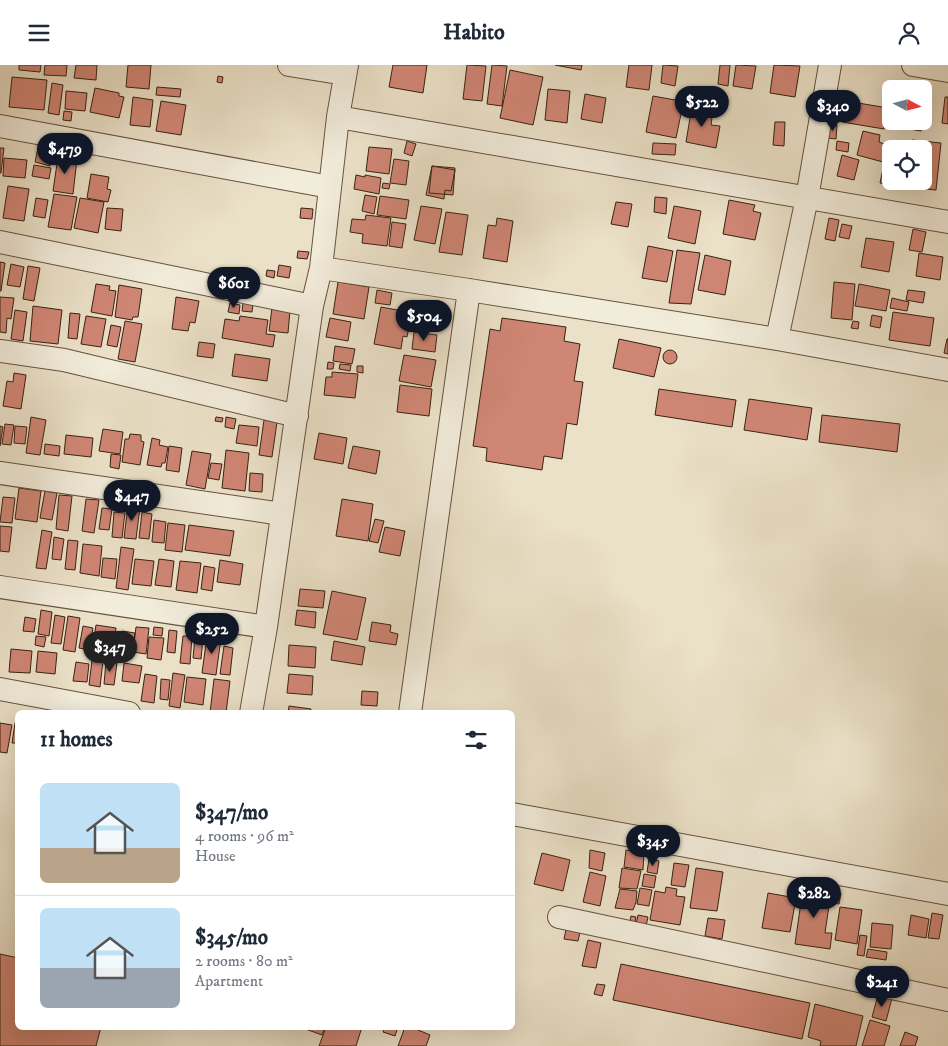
<!DOCTYPE html>
<meta charset="utf-8">
<style>
body{margin:0;font-family:"IM FELL DW Pica",serif;background:#f2f2f3;color:#1f2937;height:100vh;display:flex;flex-direction:column;font-size:19px;white-space:nowrap}
*{box-sizing:border-box;margin:0}
p{font-size:16px;color:#747a83}
.icon{flex:none;width:28px;height:28px;fill:none;stroke:currentColor;stroke-width:2;stroke-linecap:round;stroke-linejoin:round}
.map{position:relative;flex:1;overflow:hidden}
.panel{position:absolute;left:15px;top:645px;width:500px;height:320px;display:flex;flex-direction:column;background:#fff;border-radius:8px;box-shadow:0 5px 20px #0002}
.panel>*{flex:none}
.needle{width:32px;rotate:97deg}
.fabs{position:absolute;left:882px;top:15px;display:grid;gap:10px}
.fabs a{display:grid;place-items:center;width:50px;height:50px;border-radius:8px;background:#fff;box-shadow:0 5px 20px #0002;font-size:25px}
.price{position:absolute;translate:-50% -42px;padding:0 11px;border-radius:18px;background:#111827;color:#fff;font-size:16px;line-height:32px;filter:drop-shadow(0 1px 2px #0008)}
.price::after{content:'';position:absolute;left:50%;top:30px;width:15px;height:11px;margin-left:-8px;background:inherit;clip-path:polygon(0 0,100% 0,50% 100%)}
.price.on{background:#222;color:#fff}
ul{padding:0;list-style:none}
li{display:flex;align-items:center;gap:15px;height:125px;padding:0 25px}
li+li{border-top:1px solid #e0e1e3}
li span{display:grid;place-items:center;flex:none;width:140px;height:100px;border-radius:8px;color:#555}
li>.icon{margin-inline-start:auto}
span .icon{width:60px;height:60px;fill:#fffc;stroke-width:1}
li b{font-size:21px}
h2{display:flex;justify-content:space-between;align-items:center;height:60px;padding:0 25px;font-size:21px}
header{display:flex;justify-content:space-between;align-items:center;height:65px;padding:0 25px;background:#fff;font-size:22px;font-weight:700}
.map>svg:first-child{display:block}
</style>
<header><svg class="icon" aria-label="menu" viewBox="0 0 24 24"><path d="M4 6h16M4 12h16M4 18h16"/></svg>Habito<svg class="icon" aria-label="person" viewBox="0 0 24 24"><circle cx="12" cy="8" r="4"/><path d="M4 21q1-7 8-7t8 7"/></svg></header>
<div class="map">
<svg width="948" height="981" viewBox="0 0 948 981">
<rect width="100%" height="100%" fill="#ebe1c8"/>
<filter id="stains"><feTurbulence type="fractalNoise" baseFrequency=".004" numOctaves="4"/><feColorMatrix values="0 0 0 0 .2 0 0 0 0 .09 0 0 0 0 .02 0 0 0 .5 -.17"/></filter>
<radialGradient id="worn" r=".72"><stop offset=".6" stop-color="#630" stop-opacity="0"/><stop offset="1" stop-color="#630" stop-opacity=".3"/></radialGradient>
<path fill="#d08675" stroke="#382211" d="M19,0H41L40,7L19,5Z
M45,0H67L66,11L44,10Z
M76,0H97L96,15L74,13Z
M128,0H151L149,24L126,22Z
M393,0H427L423,28L389,22Z
M467,0L486,1L482,36L463,34Z
M492,0L507,1L502,41L487,39Z
M555,0H582L581,5Z
M629,0H652L649,25L626,22Z
M663,0L678,1L675,21L661,18Z
M720,0H730L728,21L718,19Z
M736,0L756,1L752,24L733,21Z
M774,0L800,1L795,32L770,28Z
M510,5L543,12L533,60L500,53Z
M218,11L223,12L222,18L217,17Z
M12,12L47,15L44,45L9,42Z
M52,18L63,20L59,50L48,48Z
M887,20L900,22V24H891V29L886,28Z
M157,22L181,24L180,32L156,30Z
M95,23L119,28V31L124,32L119,53L90,47Z
M548,24L570,26L567,58L545,55Z
M66,26L87,28L85,46L65,44Z
M924,28L927,29L924,48Z
M585,29L606,33L602,58L581,54Z
M653,31L686,37L684,50L681,49L676,73L646,67Z
M133,32L153,35L150,62L130,60Z
M945,32H948V59L942,58Z
M161,36L186,40L181,70L156,66Z
M852,37L888,43L884,64L842,57L843,47L851,48Z
M692,41L713,45L711,60L720,61L716,83L686,77Z
M64,46L72,47L71,56L63,55Z
M899,56H922L921,66L898,62Z
M775,57H785L784,81L773,80Z
M830,59L837,60L836,74L828,73Z
M863,66L880,70L879,77L887,80L883,97L857,90Z
M912,75L941,78L936,125L907,122V116H924V84H911Z
M407,76L416,79L412,91L404,88Z
M837,76L849,78L848,87L836,85Z
M653,78L676,79L675,90L652,89Z
M369,82L392,84L389,109L366,106Z
M0,83H4L1,108H0Z
M38,83L53,86L50,101L35,97Z
M842,90L859,95L854,115L837,111Z
M58,92L77,94L73,129L53,126Z
M4,93L27,95L25,113L3,111Z
M394,94L409,96L406,120L390,118Z
M34,100L51,103L49,114L32,111Z
M432,101L455,105L451,126L445,125L444,134L426,130Z
M432,101L455,103L453,130L429,128Z
M883,104L891,106V116H892L891,120L880,118Z
M91,109L109,112L107,124L111,125L108,137L87,133Z
M356,110L365,112V110L381,113L379,129L354,124Z
M383,118L390,119L389,124L382,123Z
M8,121L29,124L24,156L3,153Z
M54,129L77,132L71,165L48,162Z
M365,130L377,132L374,149L362,146Z
M380,131L409,135L406,154L377,150Z
M655,132L667,133L666,149L654,147Z
M36,133L48,135L45,153L33,151Z
M80,133L104,137L98,168L74,163Z
M729,135L755,140L753,146L761,148L755,175L723,169Z
M616,137L632,139L628,162L611,159Z
M421,141L442,144L435,179L414,175Z
M674,141L701,146L695,179L668,173Z
M107,143L123,144L121,166L105,164Z
M301,143L313,144L312,154L300,153Z
M446,147L468,150L462,190L439,187Z
M366,150L391,153L387,181L362,178L363,169L350,167L352,154L365,155Z
M497,153L513,156L507,197L483,193L488,160L496,161Z
M829,153L839,155L835,176L825,174Z
M392,157L406,159L402,183L389,181Z
M842,159L852,161L849,174L839,172Z
M913,164L926,167L922,187L909,185Z
M866,173L894,177L889,207L861,202Z
M648,181L673,186L667,217L642,213Z
M677,185L700,188L691,239L669,238Z
M298,186L309,187L307,194L297,193Z
M919,188L943,192L940,215L916,211Z
M705,190L731,196L725,230L698,225Z
M0,197L5,198L1,226H0Z
M11,199L24,202L20,222L7,220Z
M279,200L291,202L289,213L277,211Z
M28,201L40,203L34,236L23,234Z
M267,205L275,206L274,213L266,211Z
M338,217L369,222L364,254L333,249Z
M834,217L855,219L852,255L831,253Z
M96,219L110,221L109,225L116,226L112,251L91,247Z
M859,219L890,225L886,246L855,241Z
M119,220L142,224L138,252H133L132,255L115,252Z
M377,225L392,228L390,240L375,238Z
M908,225L925,227L923,238L906,235Z
M0,232L14,233L11,254L7,253L6,268L0,267Z
M176,232L199,236L195,258L190,257L188,266L172,264Z
M892,233L909,237L907,246L890,243Z
M230,238L240,240L239,249L228,247Z
M243,238L253,239L252,247L242,246Z
M33,241L62,245L58,279L30,276Z
M381,242L408,247L405,261L409,262L407,272L403,271L401,284L374,279Z
M272,243L290,245L288,268L269,266Z
M15,245L27,247L23,276L11,274Z
M420,245L442,248L439,266L417,263Z
M893,247L934,253L930,281L889,275Z
M70,248L80,249L77,274L68,273Z
M872,250L882,252L880,263L870,261Z
M86,251L106,254L101,282L81,279Z
M240,251L268,255L266,269L275,270L273,282L222,273L225,254L239,256Z
M330,253L351,257L348,276L326,272Z
M502,253L566,262L564,276L580,279L574,316L583,317L577,360L567,358L562,394L544,391L542,405L486,396L487,383L473,381L490,264L500,266Z
M125,256L142,259L135,297L118,294Z
M853,256L859,257L858,264L851,263Z
M111,260L121,262L117,282L107,280Z
M414,267L437,270L435,287L412,284Z
M619,274L661,283L654,312L613,303Z
M947,274H948V289L944,288Z
M199,277L215,279L213,293L197,291Z
M335,281L355,284L352,299L333,296Z
M663 292a7 7 0 1 1 14 0a7 7 0 1 1-14 0Z
M235,289L270,294L267,316L232,311Z
M404,290L436,295L431,322L399,316Z
M328,297L334,298L333,304H327Z
M340,299L351,300L350,306L339,304Z
M357,301H363V308L357,307Z
M332,307L358,309L355,333L324,330L326,312H332Z
M14,308L26,310L21,344L3,341L7,316L13,317Z
M400,320L432,324L429,351L397,347Z
M659,324L736,335L732,362L655,350Z
M749,334L812,343L807,375L744,365Z
M822,350L900,359L897,387L819,377Z
M31,352L46,355L40,390L26,388Z
M216,352L223,353L222,357L215,356Z
M226,352L236,354L234,364L225,362Z
M264,355L277,357L272,392L259,390Z
M5,359L14,360L11,380L2,379Z
M239,360L259,362L257,381L236,378Z
M0,361L3,362L0,381Z
M15,361L27,362L25,379L14,378Z
M103,364L123,367L120,389L99,386Z
M319,368L347,373L343,399L314,394Z
M130,369L141,370V376L144,377L140,400L122,397L125,374H129Z
M66,370L93,373L91,392L64,389Z
M152,373L160,375L159,380L168,382L165,398H162L161,402L147,400Z
M45,379L60,381L59,391L44,389Z
M169,381L182,383L179,407L166,405Z
M353,381L380,386L376,409L348,403Z
M226,385L249,388L245,426L222,423Z
M192,386L211,389L205,424L186,420Z
M111,389L121,390L119,404L110,402Z
M211,398L222,399L219,415L208,413Z
M250,408L263,409L262,427L249,426Z
M19,423L41,426L37,457L15,454Z
M45,426L57,428L52,455L40,453Z
M59,430L72,431L68,466L56,464Z
M3,432L15,433L12,458L0,457Z
M86,434L99,435L94,468L82,466Z
M342,434L373,439L368,476L336,471Z
M128,440L140,442L136,474L124,473Z
M102,443L112,444L109,465L99,464Z
M114,447L125,448L122,473L112,472Z
M142,447L152,449L149,474L139,473Z
M375,454L384,456L378,478L369,476Z
M154,455L166,457L164,478L152,477Z
M168,458L185,460L182,487L165,485Z
M189,460L234,466L230,491L185,485Z
M0,461L12,462L9,487L0,486Z
M385,462L405,466L400,491L379,487Z
M42,465L52,467L46,504L36,503Z
M54,472L64,474L61,495L52,494Z
M68,475L78,476L75,505L65,504Z
M83,479L102,481L99,511L80,508Z
M121,482L134,484L128,525L116,523Z
M103,493L117,494L115,514L101,512Z
M135,494L154,496L151,521L132,519Z
M159,494L174,496L171,522L155,520Z
M220,495L243,499L240,520L217,517Z
M180,496L201,498L197,528L176,525Z
M204,501L215,503L212,526L201,524Z
M300,524L325,526L323,543L298,541Z
M332,526L366,533L357,575L323,569Z
M41,545L52,547L49,571L38,569Z
M297,545L316,547L315,563L295,560Z
M55,550L65,552L61,579L51,578Z
M68,551L80,553L75,587L63,585Z
M25,552L36,554L34,567L23,566Z
M372,557L391,560L390,567L398,569L396,580L369,576Z
M96,560L116,563L113,584L93,581Z
M83,561L93,563L89,585L79,583Z
M136,562L149,563L146,589L133,587Z
M154,562L163,563L162,571L153,570Z
M169,565L177,566L175,588L167,587Z
M122,566L135,568L132,588L119,587Z
M36,571L46,572L44,582L35,580Z
M183,571H192L190,599L180,598Z
M207,571L221,573L216,610L202,608Z
M149,572L164,573L161,595L147,593Z
M195,572L203,573L201,594L193,593Z
M334,576L365,582L362,600L331,595Z
M289,580L316,582L315,603L288,601Z
M224,581L233,583L230,610L220,609Z
M11,584L32,586L30,608L9,607Z
M38,586L57,588L55,609L36,607Z
M92,595L103,596L100,622L89,620Z
M76,597L89,599L87,617L73,616Z
M106,597L117,598L114,620L104,619Z
M124,598L142,601L139,618L122,616Z
M173,608L185,610L180,643L169,641Z
M145,609L157,611L154,638L141,636Z
M289,609L313,611L312,630L287,628Z
M187,612L206,614L203,640L184,637Z
M161,614L170,615L168,635L160,634Z
M214,614L230,616L226,648H210Z
M362,626L378,627L377,641L361,640Z
M289,641L311,644L310,648H288Z
M0,658L12,660L7,688L0,687Z
M15,658L18,659V678H12Z
M590,785L605,788L602,806L589,803Z
M626,785L644,788L643,805L624,802Z
M542,788L570,795L563,826L534,819Z
M649,794L659,796L657,809L647,807Z
M674,798L689,800L685,822L671,820Z
M622,803L641,806L637,824L619,823Z
M696,803L723,807L717,846L690,843Z
M590,807L606,811L600,841L583,837Z
M644,809L656,811L654,823L642,821Z
M666,822L677,824L676,831L685,832L680,860L650,855L655,826L665,828Z
M640,823L652,825L649,841L637,839Z
M803,823L831,827L825,868H832L830,884L795,879Z
M620,824L637,826L636,837L633,845L615,843Z
M833,827L841,828L839,839L832,838Z
M768,828L796,833L790,867L762,863Z
M840,842L862,845L857,879L835,875Z
M932,848L943,850L939,874L928,873Z
M638,850L648,852L646,861L636,859Z
M911,850L929,854L926,873L908,870Z
M631,851L636,852L635,857L630,856Z
M708,853L725,855L722,874L705,871Z
M872,858L893,860L891,884L870,882Z
M567,860L581,863L578,876L564,874Z
M860,870L867,871L864,891L857,890Z
M588,875L601,878L596,903L582,901Z
M868,884L887,887L886,895L866,892Z
M0,889L18,893V962H101L96,981H0Z
M621,899L810,938L802,974L613,935Z
M597,919L605,920L602,931L594,929Z
M878,930L892,933L886,956L872,952Z
M815,939L863,951L856,981H820L821,976L808,972Z
M870,955L890,961L884,981H862Z
M300,962H325L322,970Z
M326,962H362L356,981H319Z
M385,962H398L395,971L383,967Z
M405,962H411L430,970L426,981H398Z
M905,967L918,972L915,981H900Z"/>
<g fill="none" stroke-linecap="round" stroke-linejoin="round">
<g stroke="#65523f" stroke-width="24">
<path id="minor" d="M289,0L345,9
M913,0L948,6
M338,52L948,157
M0,61L330,122
M0,177L312,241
M321,203L469,225L777,274L948,305
M777,274L807,133L830,0
M0,286L64,295L297,351
M0,408L282,449
M0,522L266,562
M0,624L129,648
M251,648L266,562L312,241L321,203L338,52L347,0
M410,648L469,225
M512,749L948,829
M559,852L948,935"/>
</g>
<use href="#minor" stroke="#f2ecdb" stroke-width="22"/>
</g>
<rect width="100%" height="100%" filter="url(#stains)"/>
<rect width="100%" height="100%" fill="url(#worn)"/>
</svg>
<div class="fabs">
<a><svg class="needle" viewBox="-14 -14 28 28"><path d="M0-13l5 13h-10z" fill="#e53935"/><path d="M0 13l5-13h-10z" fill="#747a83"/></svg></a>
<a><svg class="icon" aria-label="locate" viewBox="0 0 24 24"><circle cx="12" cy="12" r="6"/><path d="M12 2v4M12 18v4M2 12h4M18 12h4"/></svg></a>
</div>
<b class="price" style="left:702px;top:63px">$522</b>
<b class="price" style="left:833px;top:67px">$340</b>
<b class="price" style="left:65px;top:110px">$479</b>
<b class="price" style="left:234px;top:244px">$601</b>
<b class="price" style="left:424px;top:277px">$504</b>
<b class="price" style="left:132px;top:457px">$447</b>
<b class="price" style="left:212px;top:590px">$252</b>
<b class="price on" style="left:110px;top:608px">$347</b>
<b class="price" style="left:653px;top:802px">$345</b>
<b class="price" style="left:814px;top:854px">$282</b>
<b class="price" style="left:882px;top:943px">$241</b>
<section class="panel">
<h2>11 homes<svg class="icon" aria-label="filters" viewBox="0 0 24 24"><path d="M4 7h16M4 17h16"/><circle cx="9" cy="7" r="2"/><circle cx="15" cy="17" r="2"/></svg></h2>
<ul>
<li><span style="background:linear-gradient(#bfe0f5 65%,#b9a48a 0)"><svg class="icon" aria-label="home" viewBox="0 0 24 24"><path d="M3 11l9-7 9 7M6 9v11h12V9"/></svg></span><div><b>$347/mo</b><p>4 rooms · 96 m²</p><p>House</p></div></li>
<li><span style="background:linear-gradient(#bfe0f5 60%,#9aa5b1 0)"><svg class="icon" aria-label="home" viewBox="0 0 24 24"><path d="M3 11l9-7 9 7M6 9v11h12V9"/></svg></span><div><b>$345/mo</b><p>2 rooms · 80 m²</p><p>Apartment</p></div></li>
</ul>
</section>
</div>
